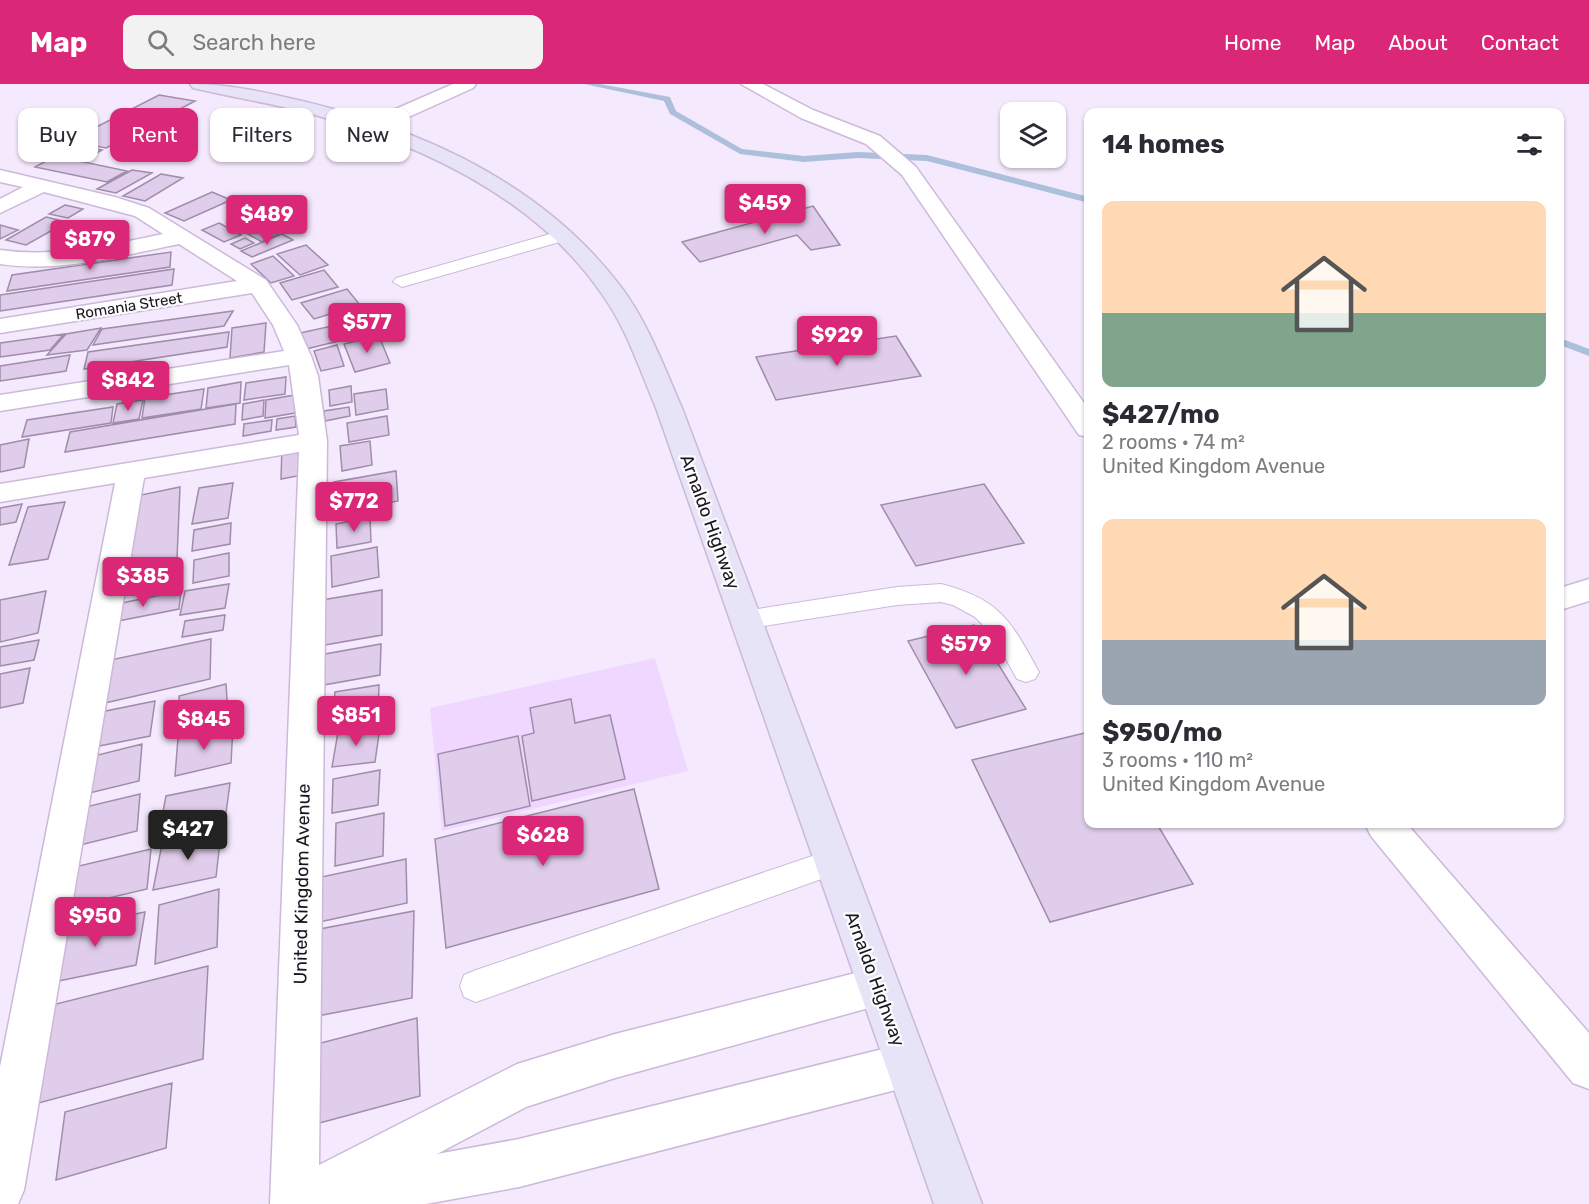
<!DOCTYPE html>
<meta charset="utf-8">
<style>
body{margin:0;font-family:Rubik,sans-serif;background:#f2f2f3;color:#2b2b33;height:100vh;display:flex;flex-direction:column;font-size:22px;white-space:nowrap}
*{box-sizing:border-box;margin:0}
p{font-size:20px;color:#7c7c81}
.icon{flex:none;width:33px;height:33px;fill:none;stroke:currentColor;stroke-width:2;stroke-linecap:round;stroke-linejoin:round}
.map{position:relative;flex:1;overflow:hidden}
.side{position:absolute;left:1084px;top:24px;width:480px;height:720px;display:flex;flex-direction:column;background:#fff;border-radius:12px;box-shadow:0 2px 4px #0004}
.side>*{flex:none}
.guide{position:absolute;left:18px;top:24px;width:570px;height:54px;display:flex;gap:12px}
.fabs{position:absolute;left:1000px;top:18px;display:grid;gap:12px}
.fabs a{display:grid;place-items:center;width:66px;height:66px;border-radius:12px;background:#fff;box-shadow:0 2px 4px #0004;font-size:30px}
.price{position:absolute;translate:-50% -51px;padding:0 14px;border-radius:6px;background:#db2777;color:#fff;font-size:20px;line-height:39px;filter:drop-shadow(0 2px 3px #0008)}
.price::after{content:'';position:absolute;left:50%;top:36px;width:18px;height:14px;margin-left:-9px;background:inherit;clip-path:polygon(0 0,100% 0,50% 100%)}
.price.selected{background:#222;color:#fff}
ul{padding:0;list-style:none}
li{display:grid;align-content:center;gap:12px;height:318px;padding:0 18px}
li span{display:grid;place-items:center;height:186px;border-radius:12px;color:#555}
li>.icon{margin-inline-start:auto}
span .icon{width:108px;height:108px;fill:#fffc;stroke-width:1}
li b{font-size:26px}
h2{display:flex;justify-content:space-between;align-items:center;height:72px;padding:0 18px;font-size:26px}
.tag{padding:0 21px;border-radius:12px;background:#fff;box-shadow:0 2px 4px #0004;font-size:21px;line-height:54px}
.tag.selected{background:#db2777;color:#fff}
header{display:flex;align-items:center;gap:36px;box-sizing:border-box;height:84px;padding:0 30px;background:#db2777;color:#fff}
header strong{font-size:28px}
nav{display:flex;gap:33px;margin-inline-start:auto;font-size:21px}
.search{width:420px;height:54px;background:#f2f2f3;display:flex;align-items:center;gap:15px;box-sizing:border-box;padding:0 21px;border-radius:12px;color:#7c7c81;font-size:22px}
.map>svg:first-child{display:block}
</style>
<header>
<strong>Map</strong>
<div class="search"><svg class="icon" aria-label="search" viewBox="0 0 24 24"><circle cx="10" cy="10" r="6"/><path d="M15 15l6 6"/></svg>Search here</div>
<nav><a>Home</a><a>Map</a><a>About</a><a>Contact</a></nav>
</header>
<div class="map">
<svg width="1589" height="1120" viewBox="0 0 1589 1120">
<rect width="100%" height="100%" fill="#f5e9fd"/>
<path fill="#f0d7ff" d="M655,574L688,687L442,747L430,624Z"/>
<g fill="none" stroke-linecap="round" stroke-linejoin="round">
<path fill="#acbfdb" fill-rule="evenodd" d="M584,0H600L670,13L676,27L742,65L804,72L858,68L927,71L1089,113V119L927,77L858,74L804,78L740,70L670,30L664,17Z
M1560,254L1589,265V272L1560,261Z"/>
</g>
<path fill="#e0cdeb" stroke="#9f8dab" stroke-width="1.5" d="M159,11L195,17L106,64L69,57Z
M65,59L102,66L88,74L51,67Z
M55,72L127,87L107,98L35,83Z
M132,86L152,89L116,109L97,105Z
M161,90L183,94L145,117L123,112Z
M212,108L231,116L184,137L165,129Z
M65,121L83,125L68,134L49,130Z
M813,122L840,161L811,166L797,151L700,178L682,158Z
M247,130L283,148L262,158L227,138Z
M46,133L67,138L26,161L6,156Z
M219,139L241,151L224,158L202,146Z
M0,141L18,146L0,155Z
M282,150L293,156L252,173L241,167Z
M245,154L254,159L240,165L231,160Z
M306,161L328,181L300,191L277,170Z
M171,168L170,183L7,207L12,191Z
M273,172L294,192L271,199L251,180Z
M174,185L172,201L0,227V211Z
M324,186L338,203L292,216L280,199Z
M347,205L360,221L314,235L301,219Z
M233,227L224,242L93,261L102,245Z
M377,238L381,247L347,255L344,246Z
M266,239L264,268L230,274L232,244Z
M336,241L343,256L306,265L300,249Z
M101,244L87,266L47,271L66,250Z
M229,248L227,263L84,285L88,268Z
M64,250L50,266L0,273V259Z
M379,252L390,279L355,288L344,260Z
M896,252L921,292L776,316L756,273Z
M337,261L344,282L321,287L314,267Z
M70,271L66,287L0,297V282Z
M286,293L285,310L244,316L246,299Z
M241,298L240,319L206,324L208,304Z
M351,302L352,318L330,322L329,306Z
M204,305L201,325L142,334L145,314Z
M386,305L388,325L356,331L354,310Z
M295,311V329L265,334L266,316Z
M143,316L139,335L113,339L117,320Z
M264,316L263,332L242,336L243,320Z
M236,320L235,340L65,368L70,348Z
M113,323L111,339L22,353L27,336Z
M349,323L350,332L325,337L324,327Z
M295,332L296,343L276,346L277,335Z
M387,332L389,351L349,358L347,339Z
M272,336L271,347L243,352L244,340Z
M29,355L24,383L0,388V361Z
M370,357L372,381L342,387L340,362Z
M308,359V390L281,395L282,363Z
M396,387L398,417L334,429V398Z
M233,399L228,434L192,440L199,404Z
M984,400L1024,459L916,482L881,421Z
M180,403L176,498L128,508L136,412Z
M65,418L48,475L9,481L28,423Z
M22,420L16,438L0,441V424Z
M370,433L371,458L337,464L336,440Z
M231,439L230,460L192,467L194,446Z
M377,463L379,493L332,503L331,472Z
M229,469V492L193,499L194,476Z
M229,500L225,524L180,531L185,507Z
M382,506V551L313,563L316,517Z
M46,507L38,549L0,558V516Z
M181,507L179,525L103,540L107,522Z
M225,531L223,546L182,553L185,537Z
M974,541L1026,625L956,644L908,557Z
M211,555L210,595L105,619L110,576Z
M39,556L34,576L0,582V563Z
M381,560L380,591L312,603L314,572Z
M30,584L23,619L0,624V590Z
M226,600L228,630L180,643L179,612Z
M379,601L378,632L333,639L335,608Z
M571,615L575,639L610,631L625,695L532,717L522,652L534,649L530,624Z
M155,617L150,652L89,664L96,629Z
M233,643L231,679L175,692L178,654Z
M380,643L375,678L332,683L338,648Z
M1089,648V740H1157L1193,800L1050,838L972,676Z
M518,652L530,722L445,742L438,670Z
M142,660L139,697L77,712L82,675Z
M380,686L378,721L332,729L333,695Z
M230,699L226,729L160,743L166,712Z
M634,705L659,805L446,864L435,755Z
M140,710L137,747L68,764L73,726Z
M384,729L383,772L335,782L336,739Z
M221,749L216,793L153,806L162,760Z
M151,765L147,805L58,826L66,785Z
M406,775L407,819L310,840L312,795Z
M219,805L217,863L155,880L159,821Z
M414,827L412,914L312,933L320,845Z
M145,828L136,881L44,900L56,846Z
M208,882L203,975L31,1021L48,922Z
M417,934L420,1012L312,1041L313,961Z
M172,999L166,1064L56,1096L65,1028Z"/>
<g fill="none" stroke-linecap="round" stroke-linejoin="round">
<g stroke="#ccb9d9" stroke-width="2">
<path id="lane" d="M564,146L570,147L572,151L570,155L402,203L393,198L396,194Z
M941,500C1000,515 1011,537 1039,588L1035,595L1026,598L1017,595L992,550L975,533L953,521L941,518L897,521L745,545L736,542L733,536L736,530L745,527L897,503Z
M833,765L844,769L848,778L844,787L476,918L464,913L460,902L464,891L476,886Z"/>
</g>
<g stroke="#ccb9d9" stroke-width="3">
<path id="street" d="M453,0H476L473,4L382,45H368L366,41L368,37Z
M741,0H763L813,26L880,52L916,83L1089,326V353L1079,351L902,91L866,60L801,34Z
M0,86L115,113L149,124L266,196L297,241L311,272L318,292L327,357L319,1081L517,980L615,950L879,883L894,889L900,903L894,917L615,994L526,1023L437,1070L519,1055L907,959L923,965L929,981L923,997L907,1003L519,1103L426,1120H270L299,368L144,394L24,1106L18,1120H0V983L115,399L0,418V400L299,351L289,281L0,327V311L284,267L273,241L252,209L0,249V235L237,197L179,160C119,172 61,189 0,180V166C55,174 109,161 163,150L135,132L44,108L0,129V115L23,103L0,98Z
M1589,495V517L1560,526V504Z
M1365,740H1407L1589,949V1005L1573,999L1371,752Z"/>
</g>
<g stroke="#ccb9d9" stroke-width="3">
<path id="secondary" d="M190,0C229,0 264,8 302,17C424,46 544,101 621,203C648,239 664,283 682,324L982,1120H934L656,324C640,286 627,246 604,213C537,113 420,60 308,29C270,19 231,13 193,4Z"/>
</g>
<use href="#lane" fill="#fff" fill-rule="evenodd"/>
<use href="#street" fill="#fff" fill-rule="evenodd"/>
<use href="#secondary" fill="#e7e4f8" fill-rule="evenodd"/>
</g>
<g text-anchor="middle" stroke-width="4.5" stroke-linejoin="round" paint-order="stroke">
<g font-size="15" fill="#1b1420" stroke="#fcfcfc">
<text transform="translate(129 222) rotate(-9)" y="5">Romania Street</text>
</g>
<g font-size="18" fill="#1b1420" stroke="#fcfcfc">
<text transform="translate(710 438) rotate(70)" y="6">Arnaldo Highway</text>
<text transform="translate(302 800) rotate(-89)" y="6">United Kingdom Avenue</text>
<text transform="translate(875 895) rotate(70)" y="6">Arnaldo Highway</text>
</g>
</g>
</svg>
<div class="fabs">
<a><svg class="icon" aria-label="layers" viewBox="0 0 24 24"><path d="M12 4l9 5-9 5-9-5zM3 14l9 5 9-5"/></svg></a>
</div>
<b class="price" style="left:765px;top:151px">$459</b>
<b class="price" style="left:267px;top:162px">$489</b>
<b class="price" style="left:90px;top:187px">$879</b>
<b class="price" style="left:367px;top:270px">$577</b>
<b class="price" style="left:837px;top:283px">$929</b>
<b class="price" style="left:128px;top:328px">$842</b>
<b class="price" style="left:354px;top:449px">$772</b>
<b class="price" style="left:143px;top:524px">$385</b>
<b class="price" style="left:966px;top:592px">$579</b>
<b class="price" style="left:356px;top:663px">$851</b>
<b class="price" style="left:204px;top:667px">$845</b>
<b class="price selected" style="left:188px;top:777px">$427</b>
<b class="price" style="left:543px;top:783px">$628</b>
<b class="price" style="left:95px;top:864px">$950</b>
<div class="guide">
<a class="tag">Buy</a>
<a class="tag selected">Rent</a>
<a class="tag">Filters</a>
<a class="tag">New</a>
</div>
<section class="side">
<h2>14 homes<svg class="icon" aria-label="filters" viewBox="0 0 24 24"><path d="M4 7h16M4 17h16"/><circle cx="9" cy="7" r="2"/><circle cx="15" cy="17" r="2"/></svg></h2>
<ul>
<li><span style="background:linear-gradient(#ffd9b3 60%,#7fa58c 0)"><svg class="icon" aria-label="home" viewBox="0 0 24 24"><path d="M3 11l9-7 9 7M6 9v11h12V9"/></svg></span><div><b>$427/mo</b><p>2 rooms · 74 m²</p><p>United Kingdom Avenue</p></div></li>
<li><span style="background:linear-gradient(#ffd9b3 65%,#9aa5b1 0)"><svg class="icon" aria-label="home" viewBox="0 0 24 24"><path d="M3 11l9-7 9 7M6 9v11h12V9"/></svg></span><div><b>$950/mo</b><p>3 rooms · 110 m²</p><p>United Kingdom Avenue</p></div></li>
</ul>
</section>
</div>
